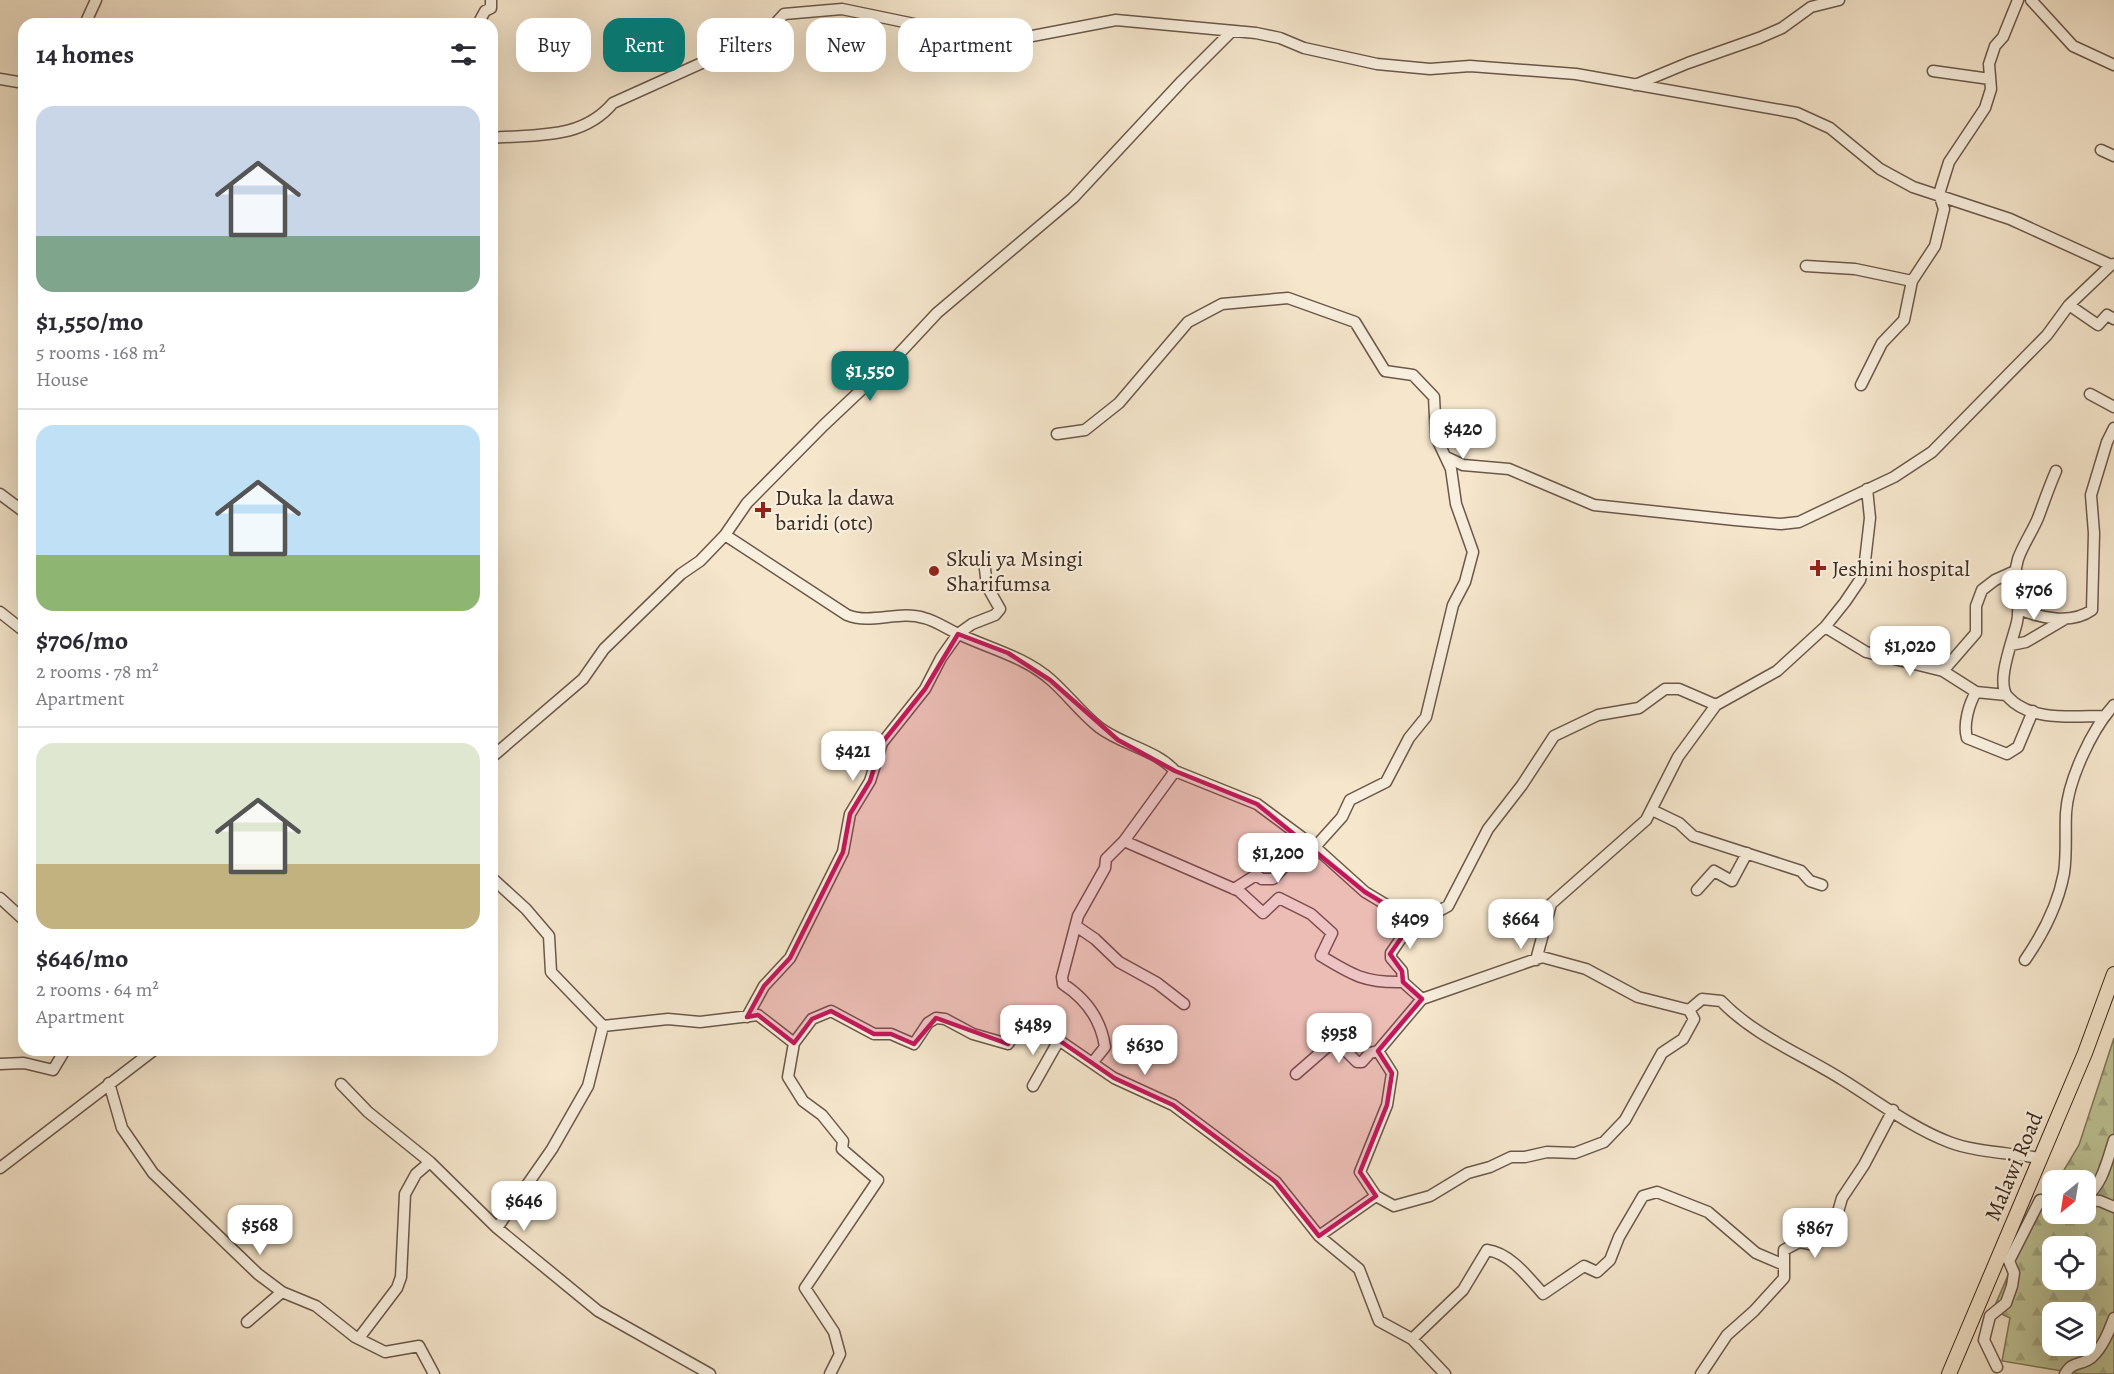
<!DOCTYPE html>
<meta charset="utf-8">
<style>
body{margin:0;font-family:Alegreya,serif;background:#f2f2f3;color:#2b2b33;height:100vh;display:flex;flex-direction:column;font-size:22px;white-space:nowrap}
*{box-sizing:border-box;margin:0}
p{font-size:20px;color:#7c7c81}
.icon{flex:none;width:33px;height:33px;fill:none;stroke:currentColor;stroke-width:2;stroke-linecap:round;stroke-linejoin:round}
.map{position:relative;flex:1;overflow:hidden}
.side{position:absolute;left:18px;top:18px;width:480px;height:1038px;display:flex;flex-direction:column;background:#fff;border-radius:18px;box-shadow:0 6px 24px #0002}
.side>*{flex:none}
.guide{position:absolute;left:516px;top:18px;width:570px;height:54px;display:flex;gap:12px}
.needle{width:39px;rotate:210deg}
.tools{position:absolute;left:2042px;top:1170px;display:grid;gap:12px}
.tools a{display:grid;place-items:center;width:54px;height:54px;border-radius:12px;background:#fff;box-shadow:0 6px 24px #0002;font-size:30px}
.price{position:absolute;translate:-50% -51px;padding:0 14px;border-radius:12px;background:#fff;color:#222;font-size:20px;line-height:39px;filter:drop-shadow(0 2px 3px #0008)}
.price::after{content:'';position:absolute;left:50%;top:36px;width:18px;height:14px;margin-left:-9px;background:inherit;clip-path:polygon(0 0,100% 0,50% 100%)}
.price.current{background:#0f766e;color:#fff}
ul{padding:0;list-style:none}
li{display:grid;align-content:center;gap:12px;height:318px;padding:0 18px}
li+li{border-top:2px solid #e1e1e2}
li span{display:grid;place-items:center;height:186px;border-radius:18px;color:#555}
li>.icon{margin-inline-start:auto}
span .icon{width:108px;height:108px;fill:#fffc;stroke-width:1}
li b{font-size:26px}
h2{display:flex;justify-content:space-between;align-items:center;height:72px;padding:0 18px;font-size:26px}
.tag{padding:0 21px;border-radius:18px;background:#fff;box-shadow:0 6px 24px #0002;font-size:21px;line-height:54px}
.tag.current{background:#0f766e;color:#fff}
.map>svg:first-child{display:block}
</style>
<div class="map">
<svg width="2114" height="1374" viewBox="0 0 2114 1374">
<defs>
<pattern id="forest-firs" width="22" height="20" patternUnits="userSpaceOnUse" patternTransform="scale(1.5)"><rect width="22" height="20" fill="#bec496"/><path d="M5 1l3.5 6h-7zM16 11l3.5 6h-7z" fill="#a4a881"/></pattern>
</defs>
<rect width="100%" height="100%" fill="#f5e6cc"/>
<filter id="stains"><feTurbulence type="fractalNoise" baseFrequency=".00333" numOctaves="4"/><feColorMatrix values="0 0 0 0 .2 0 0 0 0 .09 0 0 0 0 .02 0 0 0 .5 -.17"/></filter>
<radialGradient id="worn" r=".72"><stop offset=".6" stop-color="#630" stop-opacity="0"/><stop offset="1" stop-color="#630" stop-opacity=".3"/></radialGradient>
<path fill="url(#forest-firs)" stroke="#7e765a" stroke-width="1.5" fill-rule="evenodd" d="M2114,1038V1374H2081L2002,1361L2010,1318L1993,1310L2019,1250L2052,1190V1214H2085V1180H2058L2079,1145ZM2052,1246H2085V1280H2052ZM2052,1312H2085V1346H2052Z"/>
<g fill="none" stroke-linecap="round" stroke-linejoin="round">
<g stroke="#6b584a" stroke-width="13">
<path id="minor" d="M2031,0L2073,46L2114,65
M85,24L96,0
M478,24L485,11L491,8V0
M1933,71L1990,79
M0,79L24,83
M1635,85L1688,63L1759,38L1782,28L1811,7L1839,0
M492,138C536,134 582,140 613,103L766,34L784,14L842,9L1001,42L1116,20L1256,33L1280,38L1304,48L1377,64L1430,69L1470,66L1576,74L1797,113L1830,128L1880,169L1913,187L2010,219L2111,265L2114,264
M2101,150L2114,156
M1806,266L1855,269L1912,281
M2069,305L2098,325L2107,315L2114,319
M1861,385L1882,343L1904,320L1912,281L1935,246L1944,209L1939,194L1949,162L1985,108L1991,89L1989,64L1995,46L2003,37L2018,0
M2090,394L2114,407
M1057,434L1085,430L1119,403L1188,322L1222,304L1288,298L1355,322L1385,371L1413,375L1434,397L1436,437L1451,469L1456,504L1473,552L1465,582L1453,605L1426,717L1409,738L1386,782L1350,800L1342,817L1315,847L1293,857L1273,879H1262L1256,875L1234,889
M1446,457L1463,465L1509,469L1594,505L1735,520L1781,524L1799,522L1894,477L1932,452L2047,335L2069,305L2111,265
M2056,471C2049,487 2044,502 2038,518C2032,532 2023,545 2018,559C2011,581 2022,601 2017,622C2013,640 1995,683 2008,697C2031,722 2073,716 2104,716
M0,494L24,512
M725,535L847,615C871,625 899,610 924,618C937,621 948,630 961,635C991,649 1025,657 1051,680C1068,695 1082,714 1100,728C1123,745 1156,750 1175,771
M2019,609C2040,618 2071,625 2092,610L2094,533L2091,495L2107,442L2114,428
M0,612L24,631
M1825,627L1866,652L1943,671L1976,692L2006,695
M2011,645L2026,642L2065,619
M1943,671L1976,633V606L1982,590L1995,580L2015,571
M1976,692C1969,704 1963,724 1967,738L2007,754L2018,747L2033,711
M492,757L583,679L604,649L681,574L700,561L725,535L747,503L824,425L896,357L937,313L1073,198L1182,81L1232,31
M1652,810L1679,823L1693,836L1801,871L1810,881L1822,885
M1124,841L1175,771L1257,804L1315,847L1365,892L1400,913L1426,918L1448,906L1488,829L1522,785L1554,736L1598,715L1639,708L1665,689H1679L1716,705
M492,878L526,909L549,936L551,972L603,1026
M1697,890L1714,871L1732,881L1747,853
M0,898L24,920
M1076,926L1095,939L1119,962L1157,983L1184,1004
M1536,960L1551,904L1646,820L1678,757L1716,705L1777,671L1825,627L1845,602L1860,580L1865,561L1870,518L1867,489
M2025,960C2043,934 2058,905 2064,873C2067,853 2065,833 2066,813C2068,780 2092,729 2114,705
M1403,982L1402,971L1391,958V953L1404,934L1426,918
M747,1017L764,986L790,958L843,852L850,814L870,781L882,743L925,689L941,658L958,634L972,624L995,615L1000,609L987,586L985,569
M603,1026L668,1019L700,1022L758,1015L794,1043L788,1077L803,1101L822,1115L843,1141L842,1149L878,1180L805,1288L834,1332L840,1354L830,1374
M794,1043L812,1019L831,1011L874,1034H891L914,1044L928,1023L936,1018L945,1019L973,1034L1008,1044L1025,1017L1114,1078L1173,1105L1276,1182L1319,1236L1359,1269L1379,1321L1412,1339L1445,1374
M1093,1062L1105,1047C1101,1019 1086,999 1063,984L1062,977L1078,916L1105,868L1106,859L1124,841L1239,891L1263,913L1279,898L1311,914L1332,933L1321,956C1352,975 1365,983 1403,982L1422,999
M0,1064L24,1063L53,1070L65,1050
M1296,1074L1335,1040L1357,1062H1362L1370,1053L1378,1051L1422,999L1542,957L1586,969L1638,997L1689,1010
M109,1083L122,1128L153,1173L258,1274L282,1292L316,1306L355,1337L385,1352L419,1346L434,1374
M341,1084L368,1112L430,1162L497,1228L598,1311L710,1374
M1033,1086L1059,1040
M0,1168L154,1050
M1376,1196L1394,1206L1430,1196L1468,1173L1490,1167L1511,1157H1525L1547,1152L1575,1153L1604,1142L1625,1120L1662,1053L1683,1039L1694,1019L1689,1010L1702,999L1721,1001C1756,1037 1802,1054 1843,1080C1877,1101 1912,1128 1949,1142C1974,1152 2012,1153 2039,1158
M2085,1197C2102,1187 2108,1158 2114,1140
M2085,1200L2100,1201L2114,1207
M497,1228L552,1149L588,1086L603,1026
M1319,1236L1376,1196L1360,1172L1387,1105L1392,1073L1378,1051
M247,1322L282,1292
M359,1338L397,1288L401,1277L405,1194L416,1174L430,1162
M1412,1339L1463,1290L1487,1250C1510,1253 1528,1277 1543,1294L1584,1266L1597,1272L1610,1260L1619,1237L1643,1196L1657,1192L1708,1212L1756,1253L1784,1265
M1997,1367L1984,1340L1990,1316L2006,1303L2012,1286L2014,1273L2009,1261L2040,1200H2052
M1701,1374L1727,1335L1754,1311L1784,1278V1250L1799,1242L1816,1245L1835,1222L1842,1198L1864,1165L1893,1110
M2065,1374C2073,1360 2082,1366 2092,1357C2103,1347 2109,1331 2114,1318"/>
</g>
<g stroke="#3d291f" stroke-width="16">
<path id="major" d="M1949,1374L2085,1053L2114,974"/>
</g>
<use href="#minor" stroke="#f8efde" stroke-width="10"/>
<use href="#major" stroke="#f5e6cc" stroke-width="14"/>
</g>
<path fill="#c2185b" fill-opacity="0.2" stroke="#c2185b" stroke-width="4.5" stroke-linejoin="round" d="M958,634L1008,653L1050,680L1118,740L1175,771L1257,804L1365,892L1400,913L1426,918L1404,934L1390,954L1402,971L1403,982L1422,999L1378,1051L1392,1073L1387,1105L1360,1172L1376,1196L1319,1236L1276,1182L1173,1105L1114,1078L1025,1017L1008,1044L936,1018L914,1044L891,1034H874L831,1011L812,1019L794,1043L758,1015L747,1017L764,986L790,958L843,852L850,814L870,781L882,743L925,689Z"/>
<g fill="#8f2418" stroke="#f8efde" stroke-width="2">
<path d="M760 501h6v6h6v6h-6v6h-6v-6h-6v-6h6z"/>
<path d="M1815 559h6v6h6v6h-6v6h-6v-6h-6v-6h6z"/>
<circle cx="934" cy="571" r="6"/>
</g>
<g text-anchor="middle" stroke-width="4.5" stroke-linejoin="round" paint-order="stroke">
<g font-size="22" fill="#3d291f" stroke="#f8efde" text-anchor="start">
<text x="775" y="505">Duka la dawa<tspan x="775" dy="25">baridi (otc)</tspan></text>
<text x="946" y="566">Skuli ya Msingi<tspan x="946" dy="25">Sharifumsa</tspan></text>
<text x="1832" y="576">Jeshini hospital</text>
</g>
<g font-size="22" fill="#3d291f" stroke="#f8efde">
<text transform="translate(2013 1166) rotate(-67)" y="8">Malawi Road</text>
</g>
</g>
<rect width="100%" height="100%" filter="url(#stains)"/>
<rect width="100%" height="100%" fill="url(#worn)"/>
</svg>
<div class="tools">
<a><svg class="needle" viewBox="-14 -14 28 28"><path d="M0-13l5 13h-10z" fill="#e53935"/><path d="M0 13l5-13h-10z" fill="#7c7c81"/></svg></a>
<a><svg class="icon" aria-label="locate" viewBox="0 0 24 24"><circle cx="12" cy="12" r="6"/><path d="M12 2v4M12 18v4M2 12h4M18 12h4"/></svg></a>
<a><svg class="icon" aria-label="layers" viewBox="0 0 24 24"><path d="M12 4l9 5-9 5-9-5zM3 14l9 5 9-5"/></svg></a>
</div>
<b class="price current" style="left:870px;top:402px">$1,550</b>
<b class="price" style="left:1463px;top:460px">$420</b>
<b class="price" style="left:2034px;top:621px">$706</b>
<b class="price" style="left:1910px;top:677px">$1,020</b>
<b class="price" style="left:853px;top:782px">$421</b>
<b class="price" style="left:1278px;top:884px">$1,200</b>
<b class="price" style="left:1410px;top:950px">$409</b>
<b class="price" style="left:1521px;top:950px">$664</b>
<b class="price" style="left:1033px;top:1056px">$489</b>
<b class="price" style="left:1339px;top:1064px">$958</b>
<b class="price" style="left:1145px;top:1076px">$630</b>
<b class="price" style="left:524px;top:1232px">$646</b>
<b class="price" style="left:260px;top:1256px">$568</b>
<b class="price" style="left:1815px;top:1259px">$867</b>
<div class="guide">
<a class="tag">Buy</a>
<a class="tag current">Rent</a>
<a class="tag">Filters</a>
<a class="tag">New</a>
<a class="tag">Apartment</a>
</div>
<section class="side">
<h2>14 homes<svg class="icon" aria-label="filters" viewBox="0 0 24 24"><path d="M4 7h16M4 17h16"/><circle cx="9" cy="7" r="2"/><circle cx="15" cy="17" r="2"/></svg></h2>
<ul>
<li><span style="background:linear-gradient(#c9d6e8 70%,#7fa58c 0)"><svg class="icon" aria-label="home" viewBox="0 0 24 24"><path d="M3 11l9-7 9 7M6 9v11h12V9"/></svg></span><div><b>$1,550/mo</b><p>5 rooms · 168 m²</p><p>House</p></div></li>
<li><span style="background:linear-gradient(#bfe0f5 70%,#8fb573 0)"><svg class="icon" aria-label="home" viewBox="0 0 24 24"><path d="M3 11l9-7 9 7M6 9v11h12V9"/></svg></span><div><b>$706/mo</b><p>2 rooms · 78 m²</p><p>Apartment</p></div></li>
<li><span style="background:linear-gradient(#dfe7d0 65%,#c2b280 0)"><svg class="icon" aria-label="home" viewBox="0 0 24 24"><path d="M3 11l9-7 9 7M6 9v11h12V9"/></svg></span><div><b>$646/mo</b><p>2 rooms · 64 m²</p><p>Apartment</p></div></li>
</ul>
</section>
</div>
